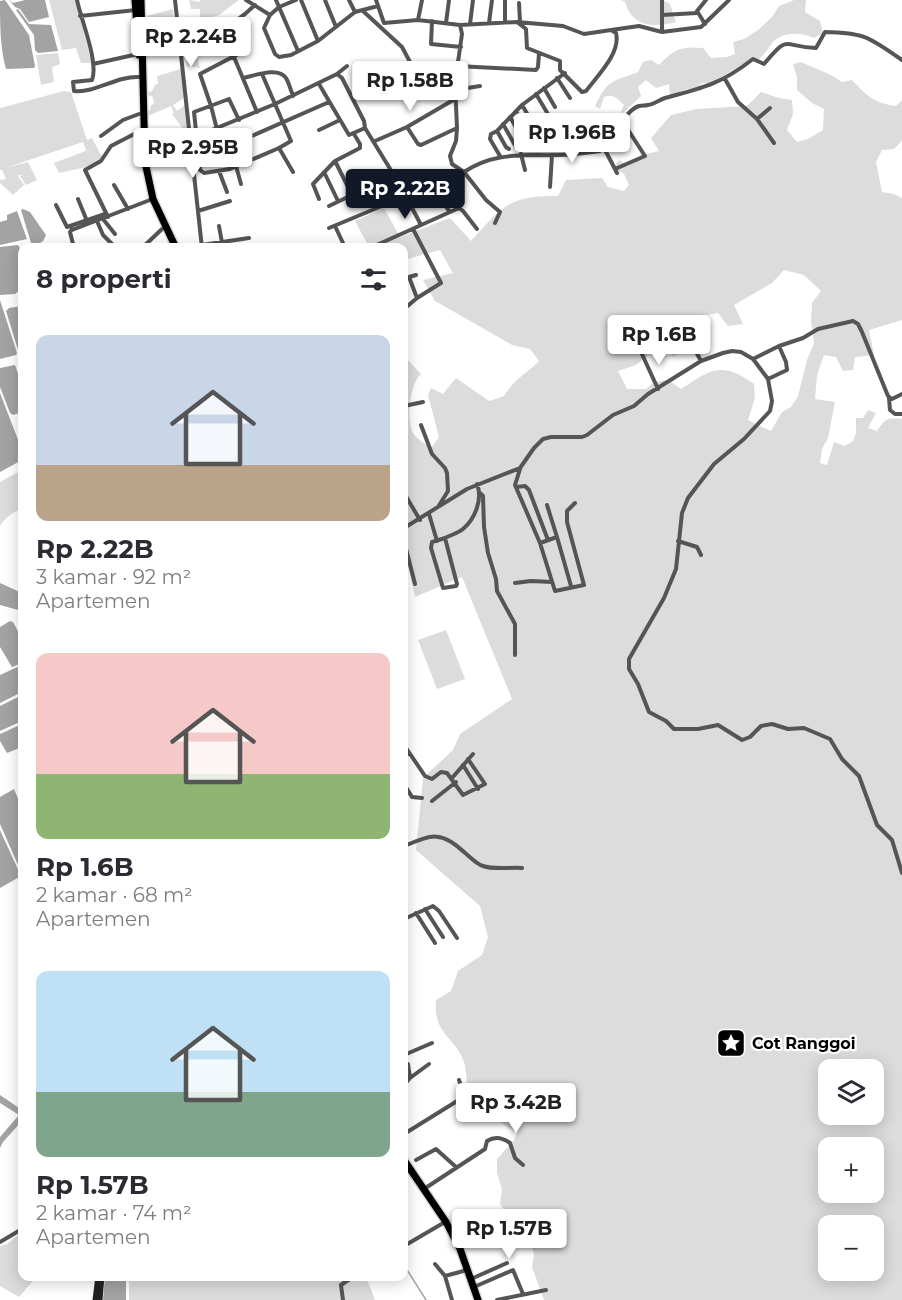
<!DOCTYPE html>
<html lang="id">
<meta charset="utf-8">
<style>
body{margin:0;font-family:Montserrat,sans-serif;background:#f7f7f7;color:#2b2b33;height:100vh;display:flex;flex-direction:column;font-size:22px;white-space:nowrap}
*{box-sizing:border-box;margin:0}
p{font-size:20px;color:#7c7c81}
.icon{flex:none;width:33px;height:33px;fill:none;stroke:currentColor;stroke-width:2;stroke-linecap:round;stroke-linejoin:round}
.map{position:relative;flex:1;overflow:hidden}
.panel{position:absolute;left:18px;top:243px;width:390px;height:1038px;display:flex;flex-direction:column;background:#fff;border-radius:12px;box-shadow:0 3px 15px #0003}
.panel>*{flex:none}
.tools{position:absolute;left:818px;top:1059px;display:grid;gap:12px}
.tools a{display:grid;place-items:center;width:66px;height:66px;border-radius:12px;background:#fff;box-shadow:0 3px 15px #0003;font-size:30px}
.price{position:absolute;translate:-50% -51px;padding:0 14px;border-radius:6px;background:#fff;color:#222;font-size:20px;line-height:39px;filter:drop-shadow(0 2px 3px #0008)}
.price::after{content:'';position:absolute;left:50%;top:36px;width:18px;height:14px;margin-left:-9px;background:inherit;clip-path:polygon(0 0,100% 0,50% 100%)}
.price.active{background:#111827;color:#fff}
ul{padding:0;list-style:none}
li{display:grid;align-content:center;gap:12px;height:318px;padding:0 18px}
li span{display:grid;place-items:center;height:186px;border-radius:12px;color:#555}
li>.icon{margin-inline-start:auto}
span .icon{width:108px;height:108px;fill:#fffc;stroke-width:1}
li b{font-size:26px}
h2{display:flex;justify-content:space-between;align-items:center;height:72px;padding:0 18px;font-size:26px}
.map>svg:first-child{display:block}
</style>
<div class="map">
<svg width="902" height="1300" viewBox="0 0 902 1300">
<rect width="100%" height="100%" fill="#fff"/>
<path fill="#dcdcdc" fill-rule="evenodd" d="M49,0H75L92,63H81L76,48L62,50Z
M189,0L200,2V0H239L219,15L200,21V9H191Z
M621,0H663L670,4L676,22C654,28 632,27 625,2Z
M794,0H806L805,12L820,21L823,33L814,38C802,32 782,31 772,43C768,49 765,54 759,59L753,58L711,83H702L696,89H687L670,96L669,84L656,88L646,80L638,87L641,96L623,113L621,112L624,105C618,99 613,93 604,97L600,109L595,106C608,79 612,82 638,72L643,62L651,60L659,65C674,49 681,46 703,48L711,58L727,57L735,54L733,42L744,39L758,30L772,17L779,6Z
M173,9L175,29L147,37V16Z
M205,33L208,42L213,41L214,44L197,57L200,68L187,66L185,51L203,46L201,35Z
M58,53L60,64L52,67L54,82L41,85L36,55Z
M801,62L831,75L842,82L852,80C867,96 874,103 896,106L902,100V141L894,149L882,150L876,162L882,192L894,194L902,198V320L869,330L874,355L855,357L853,370L843,371L836,357L824,355L817,375L815,399L835,402L828,438L822,449L820,463L827,465L834,442L845,446L853,441L856,433V418H863L868,410L876,413L868,428L877,431C886,418 886,418 902,419V1300H544L532,1267L534,1254L526,1227L516,1226L500,1204L502,1189L497,1173V1159L514,1140L517,1132C498,1126 498,1113 485,1101C481,1098 476,1097 472,1094C464,1085 468,1073 464,1062C455,1036 433,1035 436,1000L451,991L458,971L482,955L488,937L480,906L416,850L423,778L453,750L460,734L512,699L462,577L415,597L404,548V359L406,358L421,374C410,383 406,420 413,433C416,439 426,444 431,448L439,437L428,395L431,388L443,394L456,378L489,401L504,396C515,378 525,375 539,361L530,349L512,345L435,301L423,280L453,273L440,250L404,260V248L369,247L355,221L384,208L400,237L450,218L471,241C502,207 509,195 558,196L566,180L602,178L608,187L624,191L629,185L624,174L613,168L619,160L628,166L642,155L659,151L651,138L671,115L696,109L747,106L761,92L779,98L792,100L793,114L787,130L797,142L808,139L823,130L824,109L812,103L797,90V77L793,64ZM784,270L804,275L821,291L812,303L811,321L814,343L807,360L798,396L791,407L782,412L771,431L748,420L755,398L754,384C722,361 711,369 681,389L668,380L654,382L646,389H627L618,371L636,365L664,343L673,357L682,351L675,337L702,316L718,313L728,326L743,324L734,305L772,283ZM828,1070H873V1114H828ZM828,1148H873V1192H828ZM828,1226H873V1270H828Z
M181,69L184,98L173,105L177,111L185,105L188,130H184L172,114L174,113L171,106L148,116L147,112L150,110L151,105L154,104L153,97L147,95V93L152,91L155,85L158,84L157,76Z
M64,91L71,92L87,140L92,138L103,159L91,166L59,173L54,163L83,152L86,150L83,142L5,168L28,162L37,180L26,185L20,176L24,174L16,176H18L24,185L13,195L0,183V180L6,179L2,170H0V108Z
M22,470V510C14,510 4,519 0,526V482Z
M446,630L465,679L437,689L418,640Z
M22,1232V1276L36,1277L19,1297L0,1286V1246L7,1244Z
M129,1277H366L375,1300H129Z"/>
<path fill="#a3a3a3" d="M5,0L29,35L35,66L34,68L6,69C0,48 0,23 0,1Z
M9,0L13,3L25,0H45L49,17L29,22L20,9L15,7Z
M18,9L29,24L51,25L58,51L38,53L35,50L34,35L16,10Z
M23,209L30,212L46,235L43,241L34,247L32,246L21,210Z
M17,211L27,239L0,245V222L7,220V215Z
M18,245L22,252L19,263L20,290L15,294L0,295V247Z
M0,300L17,353L16,355L0,359Z
M22,306V355L19,353L6,311L9,308Z
M15,365L22,385V412L13,415L10,413L0,387V368Z
M0,393L22,450V460L0,472Z
M0,583L22,593V611L0,605Z
M10,621L13,622L22,639V663L12,667L0,647V627Z
M22,665V692L0,703V675Z
M22,695V721L0,731V706Z
M22,724V747L7,753L0,741V734Z
M14,789L22,808V874L0,824V797Z
M0,830L21,876L0,888Z
M0,1095L22,1110V1121L3,1142L0,1148V1137L19,1115L0,1103Z
M105,1277H126V1300H103Z"/>
<g fill="none" stroke-linecap="round" stroke-linejoin="round">
<path stroke="#a3a3a3" stroke-width="1.5" d="M404,1265L426,1300"/>
<g stroke="#dbdbdb" stroke-width="10">
<path id="highway" d="M135,0L139,55
M141,0L145,162L153,199L176,248
M404,1160L446,1222L460,1249L478,1300"/>
</g>
<path stroke="#555" stroke-width="4" d="M77,0C81,20 99,62 92,80L73,82L74,91C96,93 116,76 139,77
M175,0L202,248
M246,0L270,15L264,28L275,54L279,57L291,55L318,41L355,12L378,6
M276,0L298,51
M301,0L318,41
M325,0L336,27
M349,0L355,12
M376,0L384,23L418,20L460,25L462,34L455,83L457,128L456,141L450,156L452,164L464,172C488,156 511,155 539,155C559,156 580,154 600,151C615,140 623,111 639,106C643,105 644,106 648,105C654,104 659,100 665,98C703,88 721,84 753,59L764,64C790,33 782,47 816,48L825,32C866,33 869,37 902,60
M519,3L520,22
M363,11L402,47L410,62
M270,15L279,7L296,0
M662,15L697,13
M80,16L136,10
M418,20L422,0
M432,21L431,44L461,47
M505,22V0
M446,23L449,0
M489,23L492,0
M470,24L473,0
M705,24L697,11L706,0
M460,25L517,22L563,26L584,34L611,30L616,33C621,53 598,75 586,91L582,92L560,70V61L527,48L526,29L517,22
M216,30C231,26 244,16 255,5
M611,30L639,26L662,32L701,27L729,0
M662,32V0
M242,52L200,74L211,106L222,149L230,169L279,148L291,141L262,74
M234,57L257,112
M93,64L138,54
M457,66L536,70L538,67L539,53
M337,74L347,66
M436,74L456,70
M243,78C254,76 278,66 286,78C289,83 291,91 293,96
M557,78L570,98
M725,79L738,102L757,119L774,143
M544,88L555,107
M455,90L480,86
M536,94L558,131
M522,105L541,137
M516,111L532,140
M510,117L525,143
M757,119L770,108
M503,124L516,147
M407,127L418,144L421,145L457,128
M365,128L400,185L421,225
M319,130L340,120
M497,131L506,147L509,149
M101,136L123,120L139,114
M375,141L407,127L455,99
M279,148L293,172
M604,148L617,173
M222,149L329,102
M521,154L525,170
M500,156L490,139L491,134L497,131L522,105L565,73
M146,161L168,152L190,139L275,104L337,74L342,78L364,121L365,128L349,135L319,84
M236,166L241,184
M230,169L204,173L200,170L194,112L229,99L239,120
M615,169L645,156L623,122
M219,171L227,192
M324,172L338,201
M464,172L486,200L500,212L495,223
M114,185L128,209
M550,187L552,155
M352,195L370,185
M78,199L87,221
M319,199L313,184L335,161L360,148V144L354,134
M410,203L432,191L435,192L450,212
M56,205L67,227L105,214
M329,206L352,195L335,161
M198,211L230,201
M108,217L85,170L101,161L111,146L140,131
M103,219L115,234
M97,221L103,235L112,244V248
M219,226L222,243
M335,226L343,243
M329,228L406,196
M72,229L70,232L74,248
M72,230L150,200
M202,245L249,238
M142,248L162,229
M370,248L459,208L463,211L477,229
M409,277L416,275
M404,279L409,277L417,298
M404,309L417,298L441,283L413,229
M690,341L701,361
M641,352L658,389
M753,359L779,346L803,338L818,329L853,321L858,324L862,332L888,396L892,399L902,394
M768,379L787,370L786,362L779,346
M889,398L890,410L895,414H902
M404,406L423,402
M421,425L432,454L445,468L447,473L448,491L438,507
M520,469L515,485L540,543L555,591L584,585L567,522V511L575,503
M516,487L525,486L529,490L548,540
M404,493L420,520
M480,493L483,496L484,527L488,553L496,579L497,591L515,624V655
M547,505L557,537
M429,514L437,541
M404,528L467,489L520,468L534,448L543,439L551,437H582L587,435L613,415L634,406L648,394L701,361L723,353L732,351L741,352L753,359L768,379L772,401L770,411L744,439L714,464L688,498L682,513L676,569L664,598L629,659V669L638,684L649,712L666,721L674,729H698L718,725L742,740L750,737L761,726L772,724L788,729L804,728L830,739L842,759L859,776L877,825L892,840L902,873
M445,538L457,584L456,586L443,588L431,548L432,542Z
M445,538C451,535 458,533 463,529C475,519 483,499 477,484
M404,541L415,584
M678,541L697,547L701,555
M540,543L557,537L571,586
M515,583L531,581L552,582
M404,745L425,776L432,779L441,772L447,773L463,795L485,784L468,759
M404,757L409,753
M463,765L478,789
M452,778L473,754
M404,784L412,797L422,798
M432,801L456,782
M404,846C431,835 441,830 464,852C470,857 476,864 483,866C494,870 510,867 522,868
M425,909L443,937
M416,913L435,943
M404,919L433,906L439,911L457,938
M404,1055L432,1043
M410,1078L429,1064
M404,1085L410,1078L408,1064
M404,1134L462,1098L463,1092L459,1080
M416,1160L436,1149L456,1167
M424,1189L485,1149L487,1141C495,1136 503,1138 510,1143L515,1158L523,1165
M455,1238L497,1215
M0,1242L22,1229
M404,1246L445,1222
M435,1264L445,1276L467,1270
M445,1276L452,1300
M471,1279L507,1263
M474,1287L513,1270L523,1294
M343,1300L341,1285L354,1276
M497,1300L546,1290"/>
<path stroke="#222" stroke-width="5" d="M95,1300L98,1276
M100,1300L102,1276"/>
<use href="#highway" stroke="#000" stroke-width="7"/>
</g>
<defs>
<g id="sight-square" transform="scale(1.5)"><rect x="-9" y="-9" width="18" height="18" rx="4" fill="#000" stroke="#fff"/><path d="M0-6L1.8-2.2L6-1.7L2.9 1.2L3.7 5.4L0 3.3L-3.7 5.4L-2.9 1.2L-6-1.7L-1.8-2.2Z" fill="#fff"/></g>
</defs>
<g fill-rule="evenodd">
<use href="#sight-square" x="731" y="1043"/>
</g>
<g text-anchor="middle" stroke-width="4.5" stroke-linejoin="round" paint-order="stroke">
<g font-size="16" font-weight="bold" fill="#000" stroke="#fff" text-anchor="start">
<text x="752" y="1049">Cot Ranggoi</text>
</g>
</g>
</svg>
<div class="tools">
<a><svg class="icon" aria-label="layers" viewBox="0 0 24 24"><path d="M12 4l9 5-9 5-9-5zM3 14l9 5 9-5"/></svg></a>
<a>+</a>
<a>−</a>
</div>
<b class="price" style="left:191px;top:68px">Rp 2.24B</b>
<b class="price" style="left:410px;top:112px">Rp 1.58B</b>
<b class="price" style="left:572px;top:164px">Rp 1.96B</b>
<b class="price" style="left:193px;top:179px">Rp 2.95B</b>
<b class="price active" style="left:405px;top:220px">Rp 2.22B</b>
<b class="price" style="left:659px;top:366px">Rp 1.6B</b>
<b class="price" style="left:516px;top:1134px">Rp 3.42B</b>
<b class="price" style="left:509px;top:1260px">Rp 1.57B</b>
<section class="panel">
<h2>8 properti<svg class="icon" aria-label="filters" viewBox="0 0 24 24"><path d="M4 7h16M4 17h16"/><circle cx="9" cy="7" r="2"/><circle cx="15" cy="17" r="2"/></svg></h2>
<ul>
<li><span style="background:linear-gradient(#c9d6e8 70%,#b9a48a 0)"><svg class="icon" aria-label="home" viewBox="0 0 24 24"><path d="M3 11l9-7 9 7M6 9v11h12V9"/></svg></span><div><b>Rp 2.22B</b><p>3 kamar · 92 m²</p><p>Apartemen</p></div></li>
<li><span style="background:linear-gradient(#f6c9c9 65%,#8fb573 0)"><svg class="icon" aria-label="home" viewBox="0 0 24 24"><path d="M3 11l9-7 9 7M6 9v11h12V9"/></svg></span><div><b>Rp 1.6B</b><p>2 kamar · 68 m²</p><p>Apartemen</p></div></li>
<li><span style="background:linear-gradient(#bfe0f5 65%,#7fa58c 0)"><svg class="icon" aria-label="home" viewBox="0 0 24 24"><path d="M3 11l9-7 9 7M6 9v11h12V9"/></svg></span><div><b>Rp 1.57B</b><p>2 kamar · 74 m²</p><p>Apartemen</p></div></li>
</ul>
</section>
</div>
